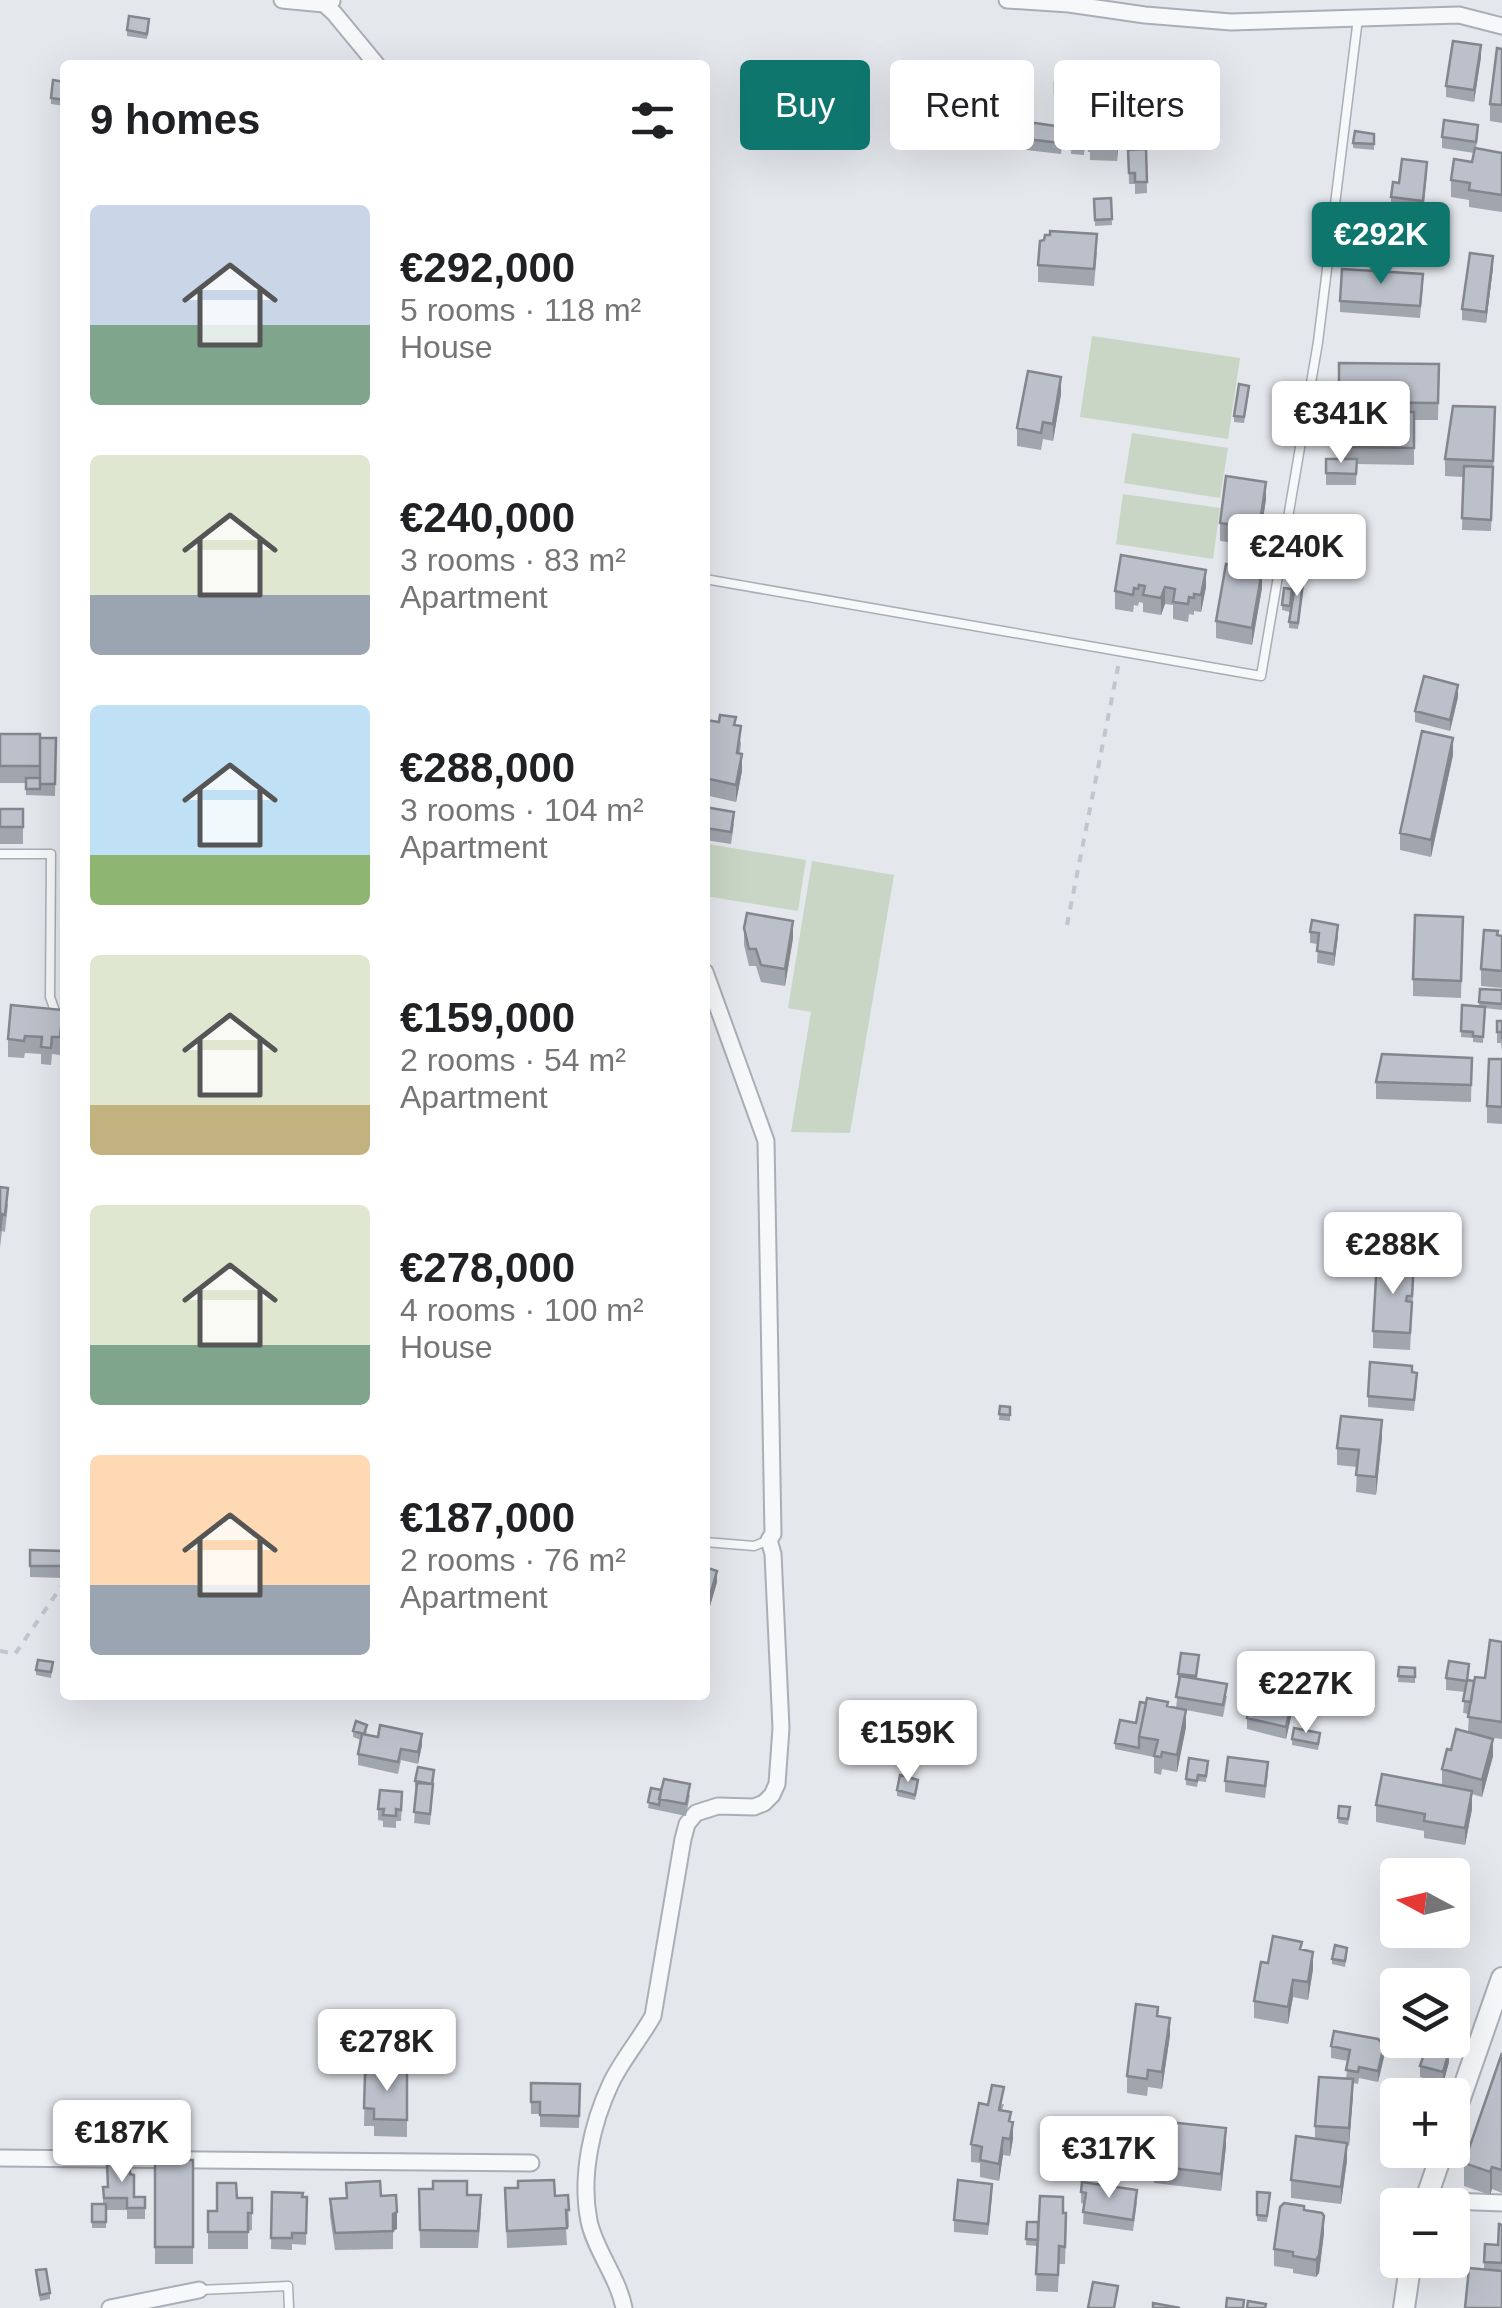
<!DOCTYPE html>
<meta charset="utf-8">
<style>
body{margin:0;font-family:Arial,sans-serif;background:#f2f2f2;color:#202124;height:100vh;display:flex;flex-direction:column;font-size:38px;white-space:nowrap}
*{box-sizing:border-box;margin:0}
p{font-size:32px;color:#757577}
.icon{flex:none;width:55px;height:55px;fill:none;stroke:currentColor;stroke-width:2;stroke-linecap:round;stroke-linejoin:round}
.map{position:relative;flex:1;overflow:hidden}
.side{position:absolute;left:60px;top:60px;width:650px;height:1640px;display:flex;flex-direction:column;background:#fff;border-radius:10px;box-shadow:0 10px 40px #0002}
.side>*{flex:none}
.guide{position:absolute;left:740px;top:60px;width:610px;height:90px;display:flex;gap:20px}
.needle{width:65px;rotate:277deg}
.tools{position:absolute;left:1380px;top:1858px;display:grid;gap:20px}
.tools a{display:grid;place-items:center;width:90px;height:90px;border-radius:10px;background:#fff;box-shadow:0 10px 40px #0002;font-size:50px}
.price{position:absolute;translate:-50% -85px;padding:0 22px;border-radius:10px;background:#fff;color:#222;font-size:32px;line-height:65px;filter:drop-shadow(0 2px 5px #0008)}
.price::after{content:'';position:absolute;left:50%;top:60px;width:30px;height:22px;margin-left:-15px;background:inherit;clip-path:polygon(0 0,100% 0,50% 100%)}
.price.on{background:#0f766e;color:#fff}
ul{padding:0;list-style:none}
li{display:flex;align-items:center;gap:30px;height:250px;padding:0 30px}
li span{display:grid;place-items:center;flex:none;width:280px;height:200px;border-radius:10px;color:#555}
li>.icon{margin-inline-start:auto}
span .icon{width:120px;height:120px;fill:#fffc;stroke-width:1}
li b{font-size:42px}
h2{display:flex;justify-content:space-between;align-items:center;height:120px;padding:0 30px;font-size:42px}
.pill{padding:0 35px;border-radius:10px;background:#fff;box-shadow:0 10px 40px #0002;font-size:35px;line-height:90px}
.pill.on{background:#0f766e;color:#fff}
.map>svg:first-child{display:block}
</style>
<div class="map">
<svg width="1502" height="2308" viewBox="0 0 1502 2308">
<rect width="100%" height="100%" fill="#e4e7ec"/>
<path fill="#c9d6c5" d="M1092,336L1240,358L1228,439L1080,417Z
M1132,433L1228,448L1220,498L1124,483Z
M1123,494L1220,508L1213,559L1116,544Z
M708,844L806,860L798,911L705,896V860Z
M812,861L894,875L850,1133L791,1132L811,1012L788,1008Z"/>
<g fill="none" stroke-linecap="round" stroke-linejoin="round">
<g stroke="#a9aeb7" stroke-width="11">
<path id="service" d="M705,579L1261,676L1318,342L1358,18
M0,854H51L50,997L55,1011L65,1021
M705,1542L754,1546L769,1540
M199,2290L288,2286L289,2308"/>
</g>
<g stroke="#a9aeb7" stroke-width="19">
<path id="minor" d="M282,0L324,4L332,1
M1007,0L1069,4L1145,15L1231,22L1459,15L1502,26
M324,4L334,13L377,65
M0,2158L531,2163
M1426,2200L1502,2203
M110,2308L199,2290
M624,2308C618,2277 595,2250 589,2221C580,2176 592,2123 611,2083C622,2060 640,2039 653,2016L683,1839L687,1824L696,1813L718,1806L754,1807L764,1803L772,1795L777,1784L781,1728L773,1554L769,1540L773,1534L766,1141L705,972"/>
</g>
<g stroke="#a9aeb7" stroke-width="24">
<path id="tertiary" d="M1452,2121L1502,1978
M1424,2205L1443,2150
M1404,2308L1411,2260"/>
</g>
<path stroke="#c2c5cb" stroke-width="4" stroke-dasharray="8 8" stroke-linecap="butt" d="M1067,925L1119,662
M0,1651L15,1654L65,1581"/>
<use href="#service" stroke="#f7f8fa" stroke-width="8"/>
<use href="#minor" stroke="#f7f8fa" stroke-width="15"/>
<use href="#tertiary" stroke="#f7f8fa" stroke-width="20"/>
</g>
<path fill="#a1a5ae" d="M149,25L147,39L127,36V30Z
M1502,49V123L1490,121V104Z
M1481,57L1474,102L1446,97V86Z
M65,82V106L51,104V98Z
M1055,83L1122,93L1117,161L1090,160V152H1088V136L1085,138L1084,155L1071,154L1074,111L1064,110V99H1055Z
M1374,134V150L1353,148V143Z
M1478,136L1476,149L1502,153V212L1469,207V200L1451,197V180L1472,162L1474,153L1442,148V137Z
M1063,138L1061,154L1026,150V139Z
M1146,149L1147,193L1135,194V184H1129L1128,150Z
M1427,174L1423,212L1412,211L1411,259L1362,258L1363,207L1391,208V197L1399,183Z
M1111,198L1112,225L1095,226L1094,199Z
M1097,252L1094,286L1038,282V265Z
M1493,268L1486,323L1462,320V309Z
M1423,286L1420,318L1340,312V301Z
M1339,363L1439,364L1438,420H1414V465L1357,464L1356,485H1326V459H1340V430H1314V413L1339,404Z
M1249,391L1244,423L1234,422V416Z
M1061,394L1053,441L1043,439L1041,450L1017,446V428Z
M1495,424L1491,531L1462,530L1463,477L1445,476V459Z
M1266,499L1259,546L1220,541V523Z
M1121,555L1206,587L1201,612L1194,611V615L1189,614L1188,622L1173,619V605L1165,604L1161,615L1143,612V603L1139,602L1138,606L1134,605L1133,612L1115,609V591Z
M1304,581L1298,629L1289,628V622Z
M1262,588L1252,645L1216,638V621Z
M1292,595L1290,612L1282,610V605Z
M1458,697L1450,731L1415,722V711Z
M705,714L707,720L736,725L741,743L740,754L742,771L736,802L705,795Z
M0,734L40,751L56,738L55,796L26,795V783H0Z
M1453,755L1431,857L1400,850V833Z
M705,807L734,824L731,844L705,840Z
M0,809H23V844H0Z
M1463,917L1461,998L1413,996V979Z
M744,928L793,938L785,986L761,982L756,966H749L744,945Z
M1310,932L1338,936L1334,966L1317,963L1318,944L1310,943Z
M1498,935L1502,936V988L1481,986V969Z
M1480,989L1502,990V1010L1485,1008L1483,1043L1473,1042V1038L1461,1037L1462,1005L1479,1007Z
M1497,1021H1502V1051L1501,1043H1497Z
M63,1027L60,1055L52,1054L51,1065L41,1064V1054L25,1053L24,1058L8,1057V1039Z
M1472,1058L1471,1102L1376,1099V1082Z
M1502,1059V1124L1487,1123V1106Z
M0,1187L8,1205L5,1232L2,1231L0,1248Z
M1414,1279L1410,1350L1373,1348V1331Z
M1412,1372L1417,1384L1414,1411L1368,1407V1396Z
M1000,1406L1010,1407V1421L999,1420Z
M1382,1437L1376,1495L1356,1492L1357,1467L1337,1465V1448Z
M30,1550L64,1551V1578L30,1577Z
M705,1567L717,1582L710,1606L705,1605Z
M1502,1642V1739L1487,1737L1493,1756L1482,1797L1472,1794V1809L1465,1845L1424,1838V1831L1376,1822V1805L1442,1786V1769L1451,1750L1468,1732L1469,1714L1463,1713L1465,1692L1446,1690V1678L1474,1681L1485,1678Z
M1199,1661L1196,1679L1227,1696L1223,1717L1186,1710V1727L1177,1772L1162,1769L1161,1775L1154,1773V1757L1115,1749V1743L1136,1723L1168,1706L1176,1708L1179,1680H1178V1674Z
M53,1662L51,1678L36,1675V1670Z
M1399,1667L1415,1668V1683L1398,1682Z
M1260,1698L1295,1699L1286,1739L1247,1729V1718Z
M353,1731H367L366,1735L422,1745L418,1764L401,1760L398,1774L358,1765V1754L361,1740L353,1737Z
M1292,1739H1320L1318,1750L1292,1745Z
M1208,1767L1206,1782L1198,1781L1197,1787L1186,1785V1779Z
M1268,1774L1265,1798L1225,1792V1781Z
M434,1776L430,1825L414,1823L417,1787H415V1781Z
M918,1785L915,1800L897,1796V1790Z
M651,1788L690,1795L686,1816L648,1808Z
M402,1803L401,1821H396V1828L383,1827V1821L378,1820V1809Z
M1339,1806L1350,1807L1348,1825L1338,1823Z
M1302,1949L1313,1969L1308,2000L1293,1997L1288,2024L1254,2018V2001L1268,1963Z
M1347,1954L1345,1967L1332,1964V1959Z
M1158,2016L1170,2035L1162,2089L1148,2087L1147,2096L1127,2093V2076Z
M1331,2046L1384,2057L1378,2082L1359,2078L1358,2084L1353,2083L1349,2146L1347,2145V2160L1341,2204L1291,2198V2180L1315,2139V2126L1346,2079L1348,2061L1331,2058Z
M1502,2053V2193L1492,2189L1490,2195L1464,2186V2163Z
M1449,2062L1443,2084L1420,2077V2066Z
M407,2070V2137L374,2136V2126H364L365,2075Z
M531,2083L580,2084L579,2128L540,2127V2114H531Z
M1004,2104L1002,2110L1011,2121L1013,2139L1010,2156L1003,2155L999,2181L980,2177V2163L971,2162V2144L988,2105Z
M1226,2146L1221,2191L1154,2183V2166Z
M155,2160H193V2264H155Z
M130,2174L134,2197H145V2219H127V2210H106V2228H92V2204H103V2187H108Z
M346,2183L381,2196L397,2229L393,2231V2249L335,2250L330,2216V2199L346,2198Z
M505,2188L555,2196L568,2195L569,2227H566L567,2245L507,2248Z
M419,2189L467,2195L481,2213L478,2248H420Z
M272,2192L307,2197L306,2245L292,2244V2250L271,2249Z
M1081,2192L1137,2202L1133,2231L1083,2224L1084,2204L1081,2203Z
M1257,2192L1270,2193L1267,2222L1257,2221Z
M992,2196L988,2235L954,2232V2220Z
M237,2198H252V2230L248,2231V2249H208V2211H217Z
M1452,2208L1464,2209L1463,2261L1452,2259Z
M1304,2210L1324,2233L1319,2273L1316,2277L1293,2273V2269L1274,2266V2249Z
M1063,2213L1066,2231L1065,2264H1059L1058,2292L1036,2291L1037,2246L1026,2245L1027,2222H1038Z
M1502,2225V2308L1484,2269L1485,2244L1498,2245Z
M36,2270L50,2293V2299L40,2301Z"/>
<path fill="#83868d" d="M1481,45V57L1474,102V90Z
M1122,76V93L1117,161V144Z
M1493,256V268L1486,323V312Z
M1061,377V394L1053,441V424Z
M1266,482V499L1259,546V529Z
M1206,570V587L1201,612V595Z
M1262,571V588L1252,645V628Z
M1165,587V604L1161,615V598Z
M1458,685V697L1450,731V720Z
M1453,738V755L1431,857V840Z
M742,754V771L736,802V785Z
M793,921V938L785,986V969Z
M1338,925V936L1334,966V954Z
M1382,1420V1437L1376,1495V1477Z
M717,1571V1582L710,1606V1595Z
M1295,1687V1699L1286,1739V1727Z
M1186,1710V1727L1177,1772V1755Z
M422,1734V1745L418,1764V1752Z
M1493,1739V1756L1482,1797V1780Z
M1472,1791V1809L1465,1845V1828Z
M1313,1952V1969L1308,2000V1982Z
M1293,1980V1997L1288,2024V2007Z
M1170,2018V2035L1162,2089V2072Z
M1384,2045V2057L1378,2082V2071Z
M1449,2051V2062L1443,2084V2072Z
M1353,2079V2096L1349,2146V2128Z
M1013,2122V2139L1010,2156V2139Z
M1226,2128V2146L1221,2191V2174Z
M1003,2138V2155L999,2181V2164Z
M1347,2143V2160L1341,2204V2187Z
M1492,2167V2189L1490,2195V2172Z
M397,2212V2229L393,2231V2214Z
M1324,2216V2233L1319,2273L1316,2277V2260Z"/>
<path fill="#bbc0ca" stroke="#83868d" stroke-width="2.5" d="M129,16L149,19L147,34L127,30Z
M1453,41L1481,45L1474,90L1446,86Z
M1497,48L1502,49V105L1490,104Z
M1066,72L1122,76L1117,144L1090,142L1091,135L1088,134L1089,111L1074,110L1075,94L1064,93Z
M53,80L65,82V100L51,98Z
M1055,83L1065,84L1064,93H1055Z
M1444,120L1478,125L1476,142L1442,137Z
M1074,121L1088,123V130L1085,132L1084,149H1071Z
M1028,122L1063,127L1061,143L1026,139Z
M1355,131L1374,134V144L1353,143Z
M1475,148L1502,153V195L1469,190L1470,183L1451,180L1454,159L1472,162Z
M1146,149L1147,182H1135V173H1129L1128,150Z
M1402,159L1427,162L1423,201L1391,197L1393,182L1399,183Z
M1111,198L1112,219L1095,220L1094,199Z
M1363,207L1412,208L1411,242L1362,241Z
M1050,231L1097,234L1094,269L1038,265L1040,241L1044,240L1045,235H1050Z
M1470,253L1493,256L1486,312L1462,309Z
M1342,269L1423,274L1420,306L1340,301Z
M1339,363L1439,364L1438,403L1339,402Z
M1028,371L1061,377L1053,424L1043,422L1041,433L1017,428Z
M1239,384L1249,386L1244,417L1234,416Z
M1315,403L1339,404L1340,413H1314Z
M1453,406L1495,407L1493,461L1445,459Z
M1340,411L1414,412V448L1340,447Z
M1326,459H1357L1356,474L1326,473Z
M1464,466L1493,467L1491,520L1462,518Z
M1226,476L1266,482L1259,529L1220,523Z
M1121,555L1206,570L1201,595L1194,594V598L1189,597L1188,604L1173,602L1175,589L1165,587L1161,598L1143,595L1145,586L1139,585L1138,589L1134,588L1133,595L1115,591Z
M1226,564L1262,571L1252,628L1216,621Z
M1297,574L1304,575L1298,623L1289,622Z
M1284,588L1292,589L1290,606L1282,605Z
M1424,676L1458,685L1450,720L1415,711Z
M705,714L707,715L706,720L719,722L720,715L736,717L734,725L741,726L737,753L742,754L736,785L705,778Z
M1422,731L1453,738L1431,840L1400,833Z
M0,734H40V766H0Z
M40,738H56L55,784H40Z
M26,778H40V789H26Z
M705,807L734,812L731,832L705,828Z
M0,809H23V827H0Z
M747,913L793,921L785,969L761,965L756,949H749L744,928Z
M1415,915L1463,917L1461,981L1413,979Z
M1312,920L1338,925L1334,954L1317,951L1319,933L1310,932Z
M1484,930L1498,931L1497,935L1502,936V971L1481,969Z
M1480,989L1502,990V1004L1479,1002Z
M11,1005L63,1010L60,1037H52L51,1048L41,1047L42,1037L25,1036L24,1041L8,1039Z
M1462,1005L1485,1007L1483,1037L1473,1036V1032L1461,1031Z
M1497,1021H1502V1039V1032H1497Z
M1382,1054L1472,1058L1471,1085L1376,1082Z
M1489,1059H1502V1107L1487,1106Z
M0,1187L8,1188L5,1215L2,1214L0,1231Z
M1377,1260L1414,1262L1412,1296H1407L1406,1301L1412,1302L1410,1333L1373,1331Z
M1370,1362L1412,1366V1372L1417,1373L1414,1400L1368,1396Z
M1000,1406L1010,1407V1415L999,1414Z
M1341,1416L1382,1420L1376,1477L1356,1475L1359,1450L1337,1448Z
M30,1550L64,1551V1566H30Z
M705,1567L717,1571L710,1595L705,1594Z
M1490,1640L1502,1642V1722L1468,1717L1475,1677L1485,1678Z
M1181,1653L1199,1655L1196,1676L1178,1674Z
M38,1660L53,1662L51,1672L36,1670Z
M1449,1661L1469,1664L1467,1681L1446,1678Z
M1399,1667L1415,1668V1677L1398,1676Z
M1180,1676L1227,1684L1223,1705L1176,1697Z
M1266,1676L1280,1679L1279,1683L1295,1687L1286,1727L1247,1718L1252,1696L1260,1698Z
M1467,1680L1474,1681L1471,1702L1463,1701Z
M1147,1698L1168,1702L1167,1706L1186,1710L1177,1755L1162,1752L1161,1757L1154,1756L1158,1740L1139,1737Z
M1140,1702L1146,1703L1139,1737V1748L1115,1743L1120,1720L1136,1723Z
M356,1721L367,1725L364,1734L353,1731Z
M380,1725L422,1734L418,1752L401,1749L398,1762L358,1754L362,1734L378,1737Z
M1294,1728L1320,1733L1318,1744L1292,1739Z
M1456,1729L1493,1739L1482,1780L1442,1769L1447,1749L1451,1750Z
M1228,1757L1268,1762L1265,1786L1225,1781Z
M1189,1758L1208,1761L1206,1776L1198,1775L1197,1781L1186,1779Z
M418,1767L434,1770L432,1784L415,1781Z
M1382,1774L1472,1791L1465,1828L1424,1821L1425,1814L1376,1805Z
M900,1775L918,1780L915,1795L897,1790Z
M664,1779L690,1784L686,1804L659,1799Z
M417,1783L433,1784L430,1814L414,1812Z
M651,1788L661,1790L659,1805L648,1802Z
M380,1790L402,1792L401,1810L396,1809V1816L383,1815L384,1809H378Z
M1339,1806L1350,1807L1348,1819L1338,1818Z
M1273,1936L1302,1942L1300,1949L1313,1952L1308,1982L1293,1980L1288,2007L1254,2001L1261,1962L1268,1963Z
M1335,1945L1347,1948L1345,1961L1332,1959Z
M1136,2004L1158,2007L1157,2016L1170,2018L1162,2072L1148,2070L1147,2079L1127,2076Z
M1334,2031L1378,2039L1384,2045L1378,2071L1359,2067L1358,2072L1346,2070L1350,2050L1331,2046Z
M1426,2048L1449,2051L1443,2072L1420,2066Z
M1502,2053V2170L1492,2167L1490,2172L1464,2163Z
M369,2070H407V2120L374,2119V2109L364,2108L365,2075Z
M1319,2077L1353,2079L1349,2128L1315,2126Z
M531,2083L580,2084L579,2116L540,2115V2102H531Z
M992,2085L1004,2087L999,2110L1011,2112L1009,2121L1013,2122L1010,2139L1003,2138L999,2164L980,2160L982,2147L971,2144L979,2103L988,2105Z
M1159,2121L1226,2128L1221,2174L1154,2166Z
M1296,2136L1347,2143L1341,2187L1291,2180Z
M155,2160H193V2247H155Z
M130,2162V2174L134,2175V2197H145V2208H127V2198H104L103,2187H108L107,2164Z
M554,2180L555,2196L568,2195L569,2210H566L567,2228L507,2231L505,2188H518V2181Z
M958,2180L992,2184L988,2224L954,2220Z
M380,2181L381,2196L396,2195L397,2212L393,2214V2231L335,2233L330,2199L347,2198L346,2183Z
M433,2181H467V2195H481L478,2231L420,2230L419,2189H433Z
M1082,2182L1137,2190L1133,2220L1083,2212L1086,2193L1081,2192Z
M217,2183H236L237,2198H252V2213H248V2232H208V2211H217Z
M272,2192L303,2193L302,2197H307L306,2233H292V2238H271Z
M1257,2192L1270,2193L1267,2216L1257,2215Z
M1040,2196L1063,2197V2213H1066L1065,2247L1059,2246L1058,2275L1036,2274Z
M1284,2203L1304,2206V2210L1322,2213L1324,2216L1319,2255L1316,2260L1293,2256V2252L1274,2249L1280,2207Z
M92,2204H106V2222H92Z
M1452,2208L1464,2209L1463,2255L1452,2254Z
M1027,2222H1038V2240L1026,2239Z
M1499,2224L1502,2225V2263L1484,2262L1485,2244L1498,2245Z
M1469,2268L1502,2271V2308H1465Z
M46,2269L50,2293L40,2295L36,2270Z
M1093,2282L1118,2286L1114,2308H1088Z
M1227,2298L1244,2300L1243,2308H1226Z
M1248,2301L1266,2304L1265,2308H1247Z
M1153,2303L1180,2308H1153Z"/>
</svg>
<div class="tools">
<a><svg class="needle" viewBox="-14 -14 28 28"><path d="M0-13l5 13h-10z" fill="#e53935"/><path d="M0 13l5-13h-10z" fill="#757577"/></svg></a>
<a><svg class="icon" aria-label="layers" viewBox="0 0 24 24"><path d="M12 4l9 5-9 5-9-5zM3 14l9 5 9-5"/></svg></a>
<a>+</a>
<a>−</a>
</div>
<b class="price on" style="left:1381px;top:287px">€292K</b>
<b class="price" style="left:1341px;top:466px">€341K</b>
<b class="price" style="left:1297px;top:599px">€240K</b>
<b class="price" style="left:1393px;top:1297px">€288K</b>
<b class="price" style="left:1306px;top:1736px">€227K</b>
<b class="price" style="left:908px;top:1785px">€159K</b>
<b class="price" style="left:387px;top:2094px">€278K</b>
<b class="price" style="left:122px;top:2185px">€187K</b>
<b class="price" style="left:1109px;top:2201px">€317K</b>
<div class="guide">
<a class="pill on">Buy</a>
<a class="pill">Rent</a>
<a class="pill">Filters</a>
</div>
<section class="side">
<h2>9 homes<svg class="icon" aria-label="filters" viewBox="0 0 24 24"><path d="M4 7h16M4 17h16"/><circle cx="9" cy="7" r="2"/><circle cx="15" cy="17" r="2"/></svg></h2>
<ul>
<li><span style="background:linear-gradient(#c9d6e8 60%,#7fa58c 0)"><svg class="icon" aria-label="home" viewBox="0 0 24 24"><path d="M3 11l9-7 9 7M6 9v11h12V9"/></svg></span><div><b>€292,000</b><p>5 rooms · 118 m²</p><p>House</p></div></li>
<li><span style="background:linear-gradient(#dfe7d0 70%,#9aa5b1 0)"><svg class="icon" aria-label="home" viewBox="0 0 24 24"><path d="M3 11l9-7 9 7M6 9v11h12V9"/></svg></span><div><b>€240,000</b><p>3 rooms · 83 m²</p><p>Apartment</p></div></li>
<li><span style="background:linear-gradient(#bfe0f5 75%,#8fb573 0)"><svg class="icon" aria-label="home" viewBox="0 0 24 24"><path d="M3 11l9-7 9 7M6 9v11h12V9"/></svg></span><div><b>€288,000</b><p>3 rooms · 104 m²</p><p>Apartment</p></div></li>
<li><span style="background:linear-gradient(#dfe7d0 75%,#c2b280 0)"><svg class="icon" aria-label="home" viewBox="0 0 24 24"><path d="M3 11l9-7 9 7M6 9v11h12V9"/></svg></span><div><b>€159,000</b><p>2 rooms · 54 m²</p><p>Apartment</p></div></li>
<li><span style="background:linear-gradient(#dfe7d0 70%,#7fa58c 0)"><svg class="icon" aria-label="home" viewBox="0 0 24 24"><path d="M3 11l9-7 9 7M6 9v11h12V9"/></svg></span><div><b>€278,000</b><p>4 rooms · 100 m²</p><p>House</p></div></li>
<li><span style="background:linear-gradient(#ffd9b3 65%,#9aa5b1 0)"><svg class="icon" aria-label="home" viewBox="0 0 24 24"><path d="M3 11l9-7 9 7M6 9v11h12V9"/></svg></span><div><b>€187,000</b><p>2 rooms · 76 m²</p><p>Apartment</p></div></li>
</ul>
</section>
</div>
